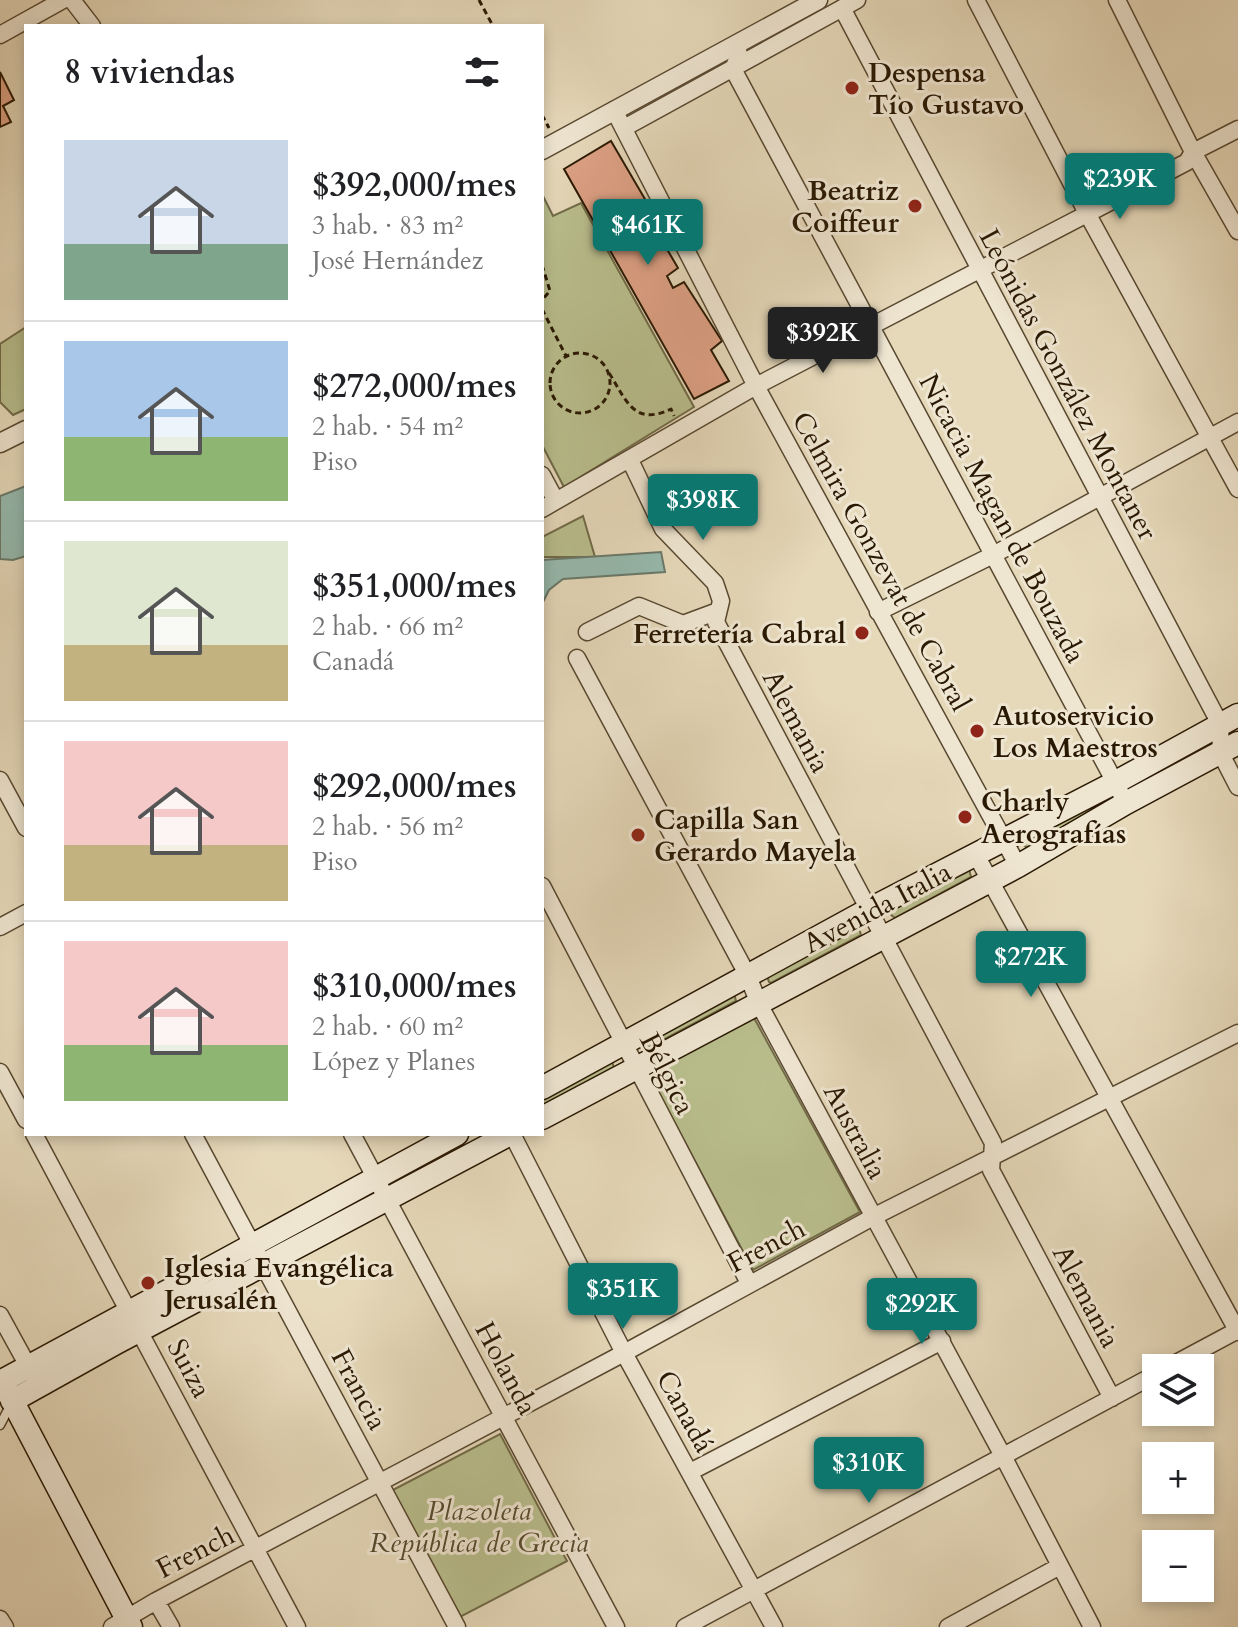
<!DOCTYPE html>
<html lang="es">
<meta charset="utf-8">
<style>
body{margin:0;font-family:Cardo,serif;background:#f6f6f6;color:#202124;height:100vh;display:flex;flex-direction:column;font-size:30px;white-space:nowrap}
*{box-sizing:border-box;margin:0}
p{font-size:26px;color:#757577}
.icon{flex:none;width:44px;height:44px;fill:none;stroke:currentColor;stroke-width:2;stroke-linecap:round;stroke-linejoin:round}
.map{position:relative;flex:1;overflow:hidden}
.sheet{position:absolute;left:24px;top:24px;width:520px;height:1112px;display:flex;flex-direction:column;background:#fff;border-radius:0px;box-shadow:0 4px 12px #0003}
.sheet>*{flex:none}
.fabs{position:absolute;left:1142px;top:1354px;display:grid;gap:16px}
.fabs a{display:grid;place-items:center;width:72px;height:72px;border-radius:0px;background:#fff;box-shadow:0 4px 12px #0003;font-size:40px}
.price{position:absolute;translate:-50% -68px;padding:0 18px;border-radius:8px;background:#0f766e;color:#fff;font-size:26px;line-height:52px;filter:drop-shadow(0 2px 4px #0008)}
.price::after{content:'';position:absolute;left:50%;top:48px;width:24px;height:18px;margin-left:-12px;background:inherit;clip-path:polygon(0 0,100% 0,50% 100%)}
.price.on{background:#222;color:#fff}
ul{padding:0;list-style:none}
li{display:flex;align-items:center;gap:24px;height:200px;padding:0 40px}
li+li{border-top:2px solid #e0e0e0}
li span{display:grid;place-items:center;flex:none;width:224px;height:160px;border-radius:0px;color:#555}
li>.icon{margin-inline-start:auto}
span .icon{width:96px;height:96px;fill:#fffc;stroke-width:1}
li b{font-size:34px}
h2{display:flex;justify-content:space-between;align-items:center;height:96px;padding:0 40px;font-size:34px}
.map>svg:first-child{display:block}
</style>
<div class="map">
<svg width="1238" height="1627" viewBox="0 0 1238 1627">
<rect width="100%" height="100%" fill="#e6d9ba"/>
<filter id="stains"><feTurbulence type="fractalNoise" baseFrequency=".0025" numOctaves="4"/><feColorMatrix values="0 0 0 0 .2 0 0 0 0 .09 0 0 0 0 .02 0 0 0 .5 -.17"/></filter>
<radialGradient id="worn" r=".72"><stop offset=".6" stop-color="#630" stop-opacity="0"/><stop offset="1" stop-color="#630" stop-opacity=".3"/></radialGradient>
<path fill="#b9be8d" stroke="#716b48" stroke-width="2" d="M542,194L553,216L581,203L694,407L564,487L542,445Z
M26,327V409L13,415L0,402V344Z
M583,516L595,557H542V537Z
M1108,796L1110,804L1027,848L1022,843L1023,840Z
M969,869L971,877L895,918L890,914V911Z
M856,927L859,928L861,935L771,983L769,982L767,976Z
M734,993L736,1001L646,1049L642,1045Z
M753,1016L860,1212L753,1270L647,1071Z
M612,1061L614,1068L542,1106V1097Z
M500,1434L567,1561L458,1618L391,1491Z"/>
<path fill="#96baaf" stroke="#6a796a" stroke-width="2" d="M26,486V556L13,560L0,559V496Z
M661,552L665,572L563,579L549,590L542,604V560Z"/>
<path fill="#dea185" stroke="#291802" stroke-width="2" d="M0,72L14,100L3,106L11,122L0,127Z
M611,141L656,218L651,220L655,228L644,235L654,250L664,244L678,268L667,276L673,288L684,282L722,341L711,350L729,381L694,399L564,169Z"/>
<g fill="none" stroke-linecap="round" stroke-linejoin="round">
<g stroke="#584830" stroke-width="11">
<path id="service" d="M0,1425L11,1404"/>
</g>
<g stroke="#584830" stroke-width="19">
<path id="minor" d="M72,0L92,26
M976,0L1088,215L1238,489
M1117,0L1193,152L1238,231
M842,8L1220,724L1221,754L1238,787
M0,35L63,0
M737,45L739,55L733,69L1126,803
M614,110L756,386L1018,866
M624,128L857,0
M630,460L663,529L715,583L721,601L716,622L993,1143L991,1170L1112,1398
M542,475L556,501
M542,509L756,386L1187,162L1193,152L1238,129
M878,612L993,555L1238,422
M587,632L639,606L683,624L718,611
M577,658L748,976L759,1004L1003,1456L1092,1627
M0,780L26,828
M976,855L1238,1332
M542,886L749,1283
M0,927L26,913
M0,1072L26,1120
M34,1134L297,1627
M193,1134L457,1627
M352,1134L616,1627
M512,1134L624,1353L774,1627
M0,1315L34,1377
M1167,1368L1238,1330
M690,1472L942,1341
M156,1601L171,1627
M0,1619L5,1627
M112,1627L156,1601L624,1353L873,1217L1238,1033
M685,1627L1156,1374
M948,1627L1060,1566"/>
</g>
<g stroke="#584830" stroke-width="21">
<path id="tertiary" d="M542,150L818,0
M0,443L26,430"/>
</g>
<g stroke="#291802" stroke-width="25">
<path id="secondary" d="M542,1088L868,910L1116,782L1238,715
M542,1118L1018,866L1126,803L1238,743
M12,1401L116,1343L510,1134
M131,1627L2,1381L457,1134"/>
</g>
<path stroke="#291802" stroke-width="3" stroke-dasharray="6 4" stroke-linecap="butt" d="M479,0L493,26
M542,115L549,128
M542,265L550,291L542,300
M542,309L566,356
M550 383a30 30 0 1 1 60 0a30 30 0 1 1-60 0Z
M609,373C626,399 633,427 671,409L674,416"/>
<use href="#service" stroke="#efe6d2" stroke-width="8"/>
<use href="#minor" stroke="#efe6d2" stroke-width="16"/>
<use href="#tertiary" stroke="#efe6d2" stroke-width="18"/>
<use href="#secondary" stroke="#efe6d2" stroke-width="22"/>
</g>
<g fill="#8f2418" stroke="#efe6d2" stroke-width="3">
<circle cx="852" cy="88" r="8"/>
<circle cx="915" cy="206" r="8"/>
<circle cx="862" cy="633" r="8"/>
<circle cx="977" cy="731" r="8"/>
<circle cx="965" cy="817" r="8"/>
<circle cx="638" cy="835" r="8"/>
<circle cx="148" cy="1283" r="8"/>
</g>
<g text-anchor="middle" stroke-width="6" stroke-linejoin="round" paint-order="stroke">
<g font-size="28" font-weight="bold" fill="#291802" stroke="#efe6d2" text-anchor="start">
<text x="868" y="82">Despensa<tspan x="868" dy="32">Tío Gustavo</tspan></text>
<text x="899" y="200" text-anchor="end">Beatriz<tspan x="899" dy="32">Coiffeur</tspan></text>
<text x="846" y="643" text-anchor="end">Ferretería Cabral</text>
<text x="993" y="725">Autoservicio<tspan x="993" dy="32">Los Maestros</tspan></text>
<text x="981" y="811">Charly<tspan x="981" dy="32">Aerografías</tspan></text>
<text x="654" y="829">Capilla San<tspan x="654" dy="32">Gerardo Mayela</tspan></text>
<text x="164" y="1277">Iglesia Evangélica<tspan x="164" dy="32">Jerusalén</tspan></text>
</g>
<g font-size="28" fill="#291802" stroke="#efe6d2">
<text transform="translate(1069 384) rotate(62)" y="10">Leónidas González Montaner</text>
<text transform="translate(1003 518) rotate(62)" y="10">Nicacia Magan de Bouzada</text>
<text transform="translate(882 561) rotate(61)" y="10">Celmira Gonzevat de Cabral</text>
<text transform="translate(797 721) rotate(62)" y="10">Alemania</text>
<text transform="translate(877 907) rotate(-28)" y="10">Avenida Italia</text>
<text transform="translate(668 1073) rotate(63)" y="10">Bélgica</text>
<text transform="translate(856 1131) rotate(62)" y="10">Australia</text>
<text transform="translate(766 1245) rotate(-28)" y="10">French</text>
<text transform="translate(1087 1296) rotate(62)" y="10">Alemania</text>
<text transform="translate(190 1368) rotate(62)" y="10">Suiza</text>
<text transform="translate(507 1368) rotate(62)" y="10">Holanda</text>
<text transform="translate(360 1389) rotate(62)" y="10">Francia</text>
<text transform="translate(686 1411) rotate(61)" y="10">Canadá</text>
<text transform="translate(195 1551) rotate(-27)" y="10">French</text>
</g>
<g font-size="28" font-style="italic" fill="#544a2c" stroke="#efe6d2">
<text x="479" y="1520">Plazoleta<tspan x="479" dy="32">República de Grecia</tspan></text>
</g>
</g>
<rect width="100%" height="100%" filter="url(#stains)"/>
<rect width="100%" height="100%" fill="url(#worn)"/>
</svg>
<div class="fabs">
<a><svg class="icon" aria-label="layers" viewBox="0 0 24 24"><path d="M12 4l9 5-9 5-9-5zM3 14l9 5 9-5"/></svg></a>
<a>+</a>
<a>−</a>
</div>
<b class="price" style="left:1120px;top:221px">$239K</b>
<b class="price" style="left:648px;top:267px">$461K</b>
<b class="price on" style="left:823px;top:375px">$392K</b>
<b class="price" style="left:703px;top:542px">$398K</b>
<b class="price" style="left:1031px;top:999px">$272K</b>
<b class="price" style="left:623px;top:1331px">$351K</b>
<b class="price" style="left:922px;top:1346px">$292K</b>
<b class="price" style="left:869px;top:1505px">$310K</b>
<section class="sheet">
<h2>8 viviendas<svg class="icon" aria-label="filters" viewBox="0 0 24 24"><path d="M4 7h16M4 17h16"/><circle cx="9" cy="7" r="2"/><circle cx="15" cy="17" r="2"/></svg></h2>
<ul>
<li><span style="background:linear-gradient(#c9d6e8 65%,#7fa58c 0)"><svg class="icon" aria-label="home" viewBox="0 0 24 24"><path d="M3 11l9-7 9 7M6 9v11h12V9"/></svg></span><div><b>$392,000/mes</b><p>3 hab. · 83 m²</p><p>José Hernández</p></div></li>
<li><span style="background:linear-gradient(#a9c7e8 60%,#8fb573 0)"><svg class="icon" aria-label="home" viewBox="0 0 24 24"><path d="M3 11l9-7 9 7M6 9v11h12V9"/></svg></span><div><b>$272,000/mes</b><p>2 hab. · 54 m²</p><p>Piso</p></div></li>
<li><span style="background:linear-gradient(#dfe7d0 65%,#c2b280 0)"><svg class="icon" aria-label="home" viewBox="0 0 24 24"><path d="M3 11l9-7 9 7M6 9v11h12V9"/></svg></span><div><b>$351,000/mes</b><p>2 hab. · 66 m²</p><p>Canadá</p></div></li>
<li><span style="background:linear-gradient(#f6c9c9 65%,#c2b280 0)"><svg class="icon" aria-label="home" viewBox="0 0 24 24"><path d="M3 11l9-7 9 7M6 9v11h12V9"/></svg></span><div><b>$292,000/mes</b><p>2 hab. · 56 m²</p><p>Piso</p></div></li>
<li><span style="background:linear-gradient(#f6c9c9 65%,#8fb573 0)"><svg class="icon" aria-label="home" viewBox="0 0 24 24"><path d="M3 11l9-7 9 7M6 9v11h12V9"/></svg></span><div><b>$310,000/mes</b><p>2 hab. · 60 m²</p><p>López y Planes</p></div></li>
</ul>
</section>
</div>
